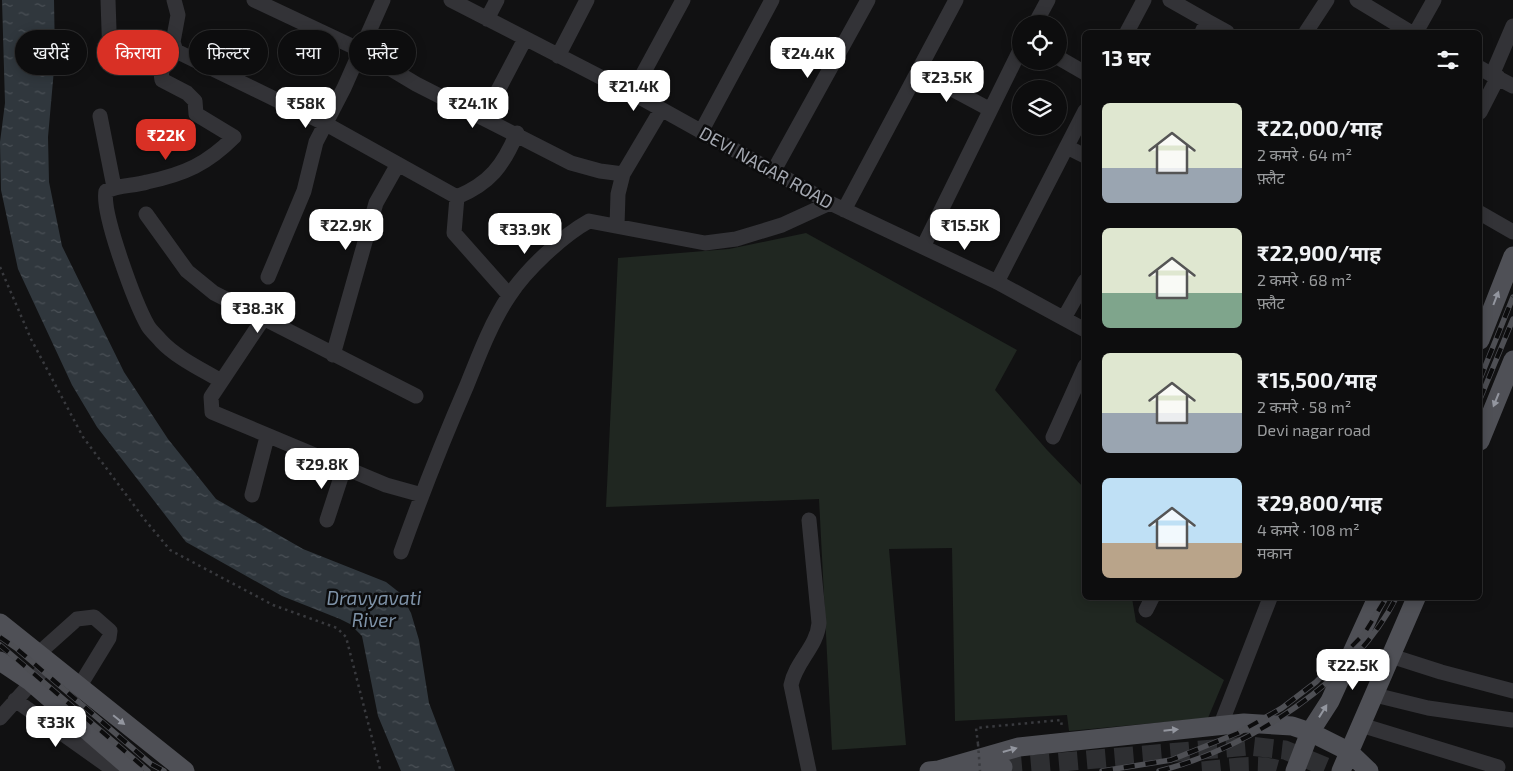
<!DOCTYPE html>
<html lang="hi">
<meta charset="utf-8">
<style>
body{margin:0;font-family:"Exo 2","Noto Sans Devanagari",sans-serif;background:#1b1b1c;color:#f1f3f6;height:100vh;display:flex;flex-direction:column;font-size:19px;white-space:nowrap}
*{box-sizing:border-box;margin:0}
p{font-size:16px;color:#9a9c9e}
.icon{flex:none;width:28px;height:28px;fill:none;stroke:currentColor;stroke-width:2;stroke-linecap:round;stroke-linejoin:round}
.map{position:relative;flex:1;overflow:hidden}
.side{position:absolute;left:1082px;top:30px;width:400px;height:570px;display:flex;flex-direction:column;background:#0d0d0e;border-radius:8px;box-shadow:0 2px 12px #0003,0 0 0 1px #2d2d2e}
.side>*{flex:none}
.hud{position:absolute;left:15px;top:30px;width:475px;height:45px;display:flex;gap:10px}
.fabs{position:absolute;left:1012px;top:15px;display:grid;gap:10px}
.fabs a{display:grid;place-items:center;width:55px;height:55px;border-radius:50%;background:#0d0d0e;box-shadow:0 2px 12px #0003,0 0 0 1px #2d2d2e;font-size:25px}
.price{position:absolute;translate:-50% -42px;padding:0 11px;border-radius:10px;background:#fff;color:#222;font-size:16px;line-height:32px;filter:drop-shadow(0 1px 2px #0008)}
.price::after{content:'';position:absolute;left:50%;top:30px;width:15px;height:11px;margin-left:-8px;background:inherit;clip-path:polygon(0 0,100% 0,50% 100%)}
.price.selected{background:#d93025;color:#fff}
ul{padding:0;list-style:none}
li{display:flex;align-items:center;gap:15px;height:125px;padding:0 20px}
li span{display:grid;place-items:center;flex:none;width:140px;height:100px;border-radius:8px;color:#555}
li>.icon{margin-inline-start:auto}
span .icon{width:60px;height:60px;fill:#fffc;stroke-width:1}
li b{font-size:21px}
h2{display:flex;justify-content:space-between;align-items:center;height:60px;padding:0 20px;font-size:21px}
.tag{padding:0 18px;border-radius:22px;background:#0d0d0e;box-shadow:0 2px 12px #0003,0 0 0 1px #2d2d2e;font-size:18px;line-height:45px}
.tag.selected{background:#d93025;color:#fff}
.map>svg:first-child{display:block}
</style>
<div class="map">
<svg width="1513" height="771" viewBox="0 0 1513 771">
<defs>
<pattern id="water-ripples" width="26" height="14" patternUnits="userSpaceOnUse" patternTransform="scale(1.25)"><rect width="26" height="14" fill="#30373d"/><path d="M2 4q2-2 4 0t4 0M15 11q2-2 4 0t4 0" fill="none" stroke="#4b5157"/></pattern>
</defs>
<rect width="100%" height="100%" fill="#111112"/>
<path fill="#202721" d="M806,233L1017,350L995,390L1047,450L1085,489V598H1132L1136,622L1224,680L1208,718L1069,731L1067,715L955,721L952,548L889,549L906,745L832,750L819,499L606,507L618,258L729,249Z"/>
<path fill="url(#water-ripples)" d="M2,0H54L55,58L48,137L49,182L62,246L124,372L168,439L216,499L303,549L386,582L400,593L411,613L419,640L429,703L455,771H401L378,716L362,636L350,624L340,619L282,596L186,542L97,427L72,385L18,269L1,190L0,142L5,103Z"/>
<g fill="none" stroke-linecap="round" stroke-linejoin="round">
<path stroke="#2e2f32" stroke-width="19" stroke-dasharray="19 9" stroke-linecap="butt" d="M1003,767L1249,746L1285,750L1336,771
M1202,771C1227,769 1259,762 1282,771"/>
<path stroke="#393a3e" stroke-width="2.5" stroke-dasharray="2.5 4" stroke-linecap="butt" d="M0,267L31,339L83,437L145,520L170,550L273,605L337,628L346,637L380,769
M978,744L976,728L1061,720L1062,728"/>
<path stroke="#333337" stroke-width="15" d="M108,0L110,59
M174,0L178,15L173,42L176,51L326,124L457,197L454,233L509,295
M254,0L356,48L416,84L571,163L600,171L623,174L661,110
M451,0L643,99L830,203L997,282L1085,330
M1170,0L1207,21L1202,32
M1357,0L1410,32
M487,19L497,0
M1207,21L1227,32
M1035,24L1048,0
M1127,32L1144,0
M1306,32L1327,0
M1416,32L1434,0
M176,51C167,58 159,67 162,80L187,93L195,101L196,114L234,137C207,164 185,174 147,182C134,186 119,185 106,191C101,213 136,305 148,326C151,331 157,336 161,341C177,358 201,369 221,381
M558,56L587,0
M1059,58L1085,73
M1480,68L1492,75L1513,26
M918,71L989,109
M1492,75L1513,86
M632,94L683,0
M1480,112L1498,77
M100,116L114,187
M484,117L525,39
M701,132L772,0
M1067,147L1085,156
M773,172L868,0
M457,197C490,183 503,166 517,133
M844,210L956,0
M1480,213L1513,232
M146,214L187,271L214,293L416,396
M617,226L618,194L623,174
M923,247L1021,48
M268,277L304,191L316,142L344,88L383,0
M997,282L1085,111
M1064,318L1085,281
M263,319L211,397L212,412L386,485L422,495
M333,355L376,203L398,164
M1053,437L1085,366
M252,495L267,437
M327,520L344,468
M401,552C421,496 443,440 467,385C479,355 491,323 509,296C526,270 562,236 589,221L705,243L736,239L782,225L830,203
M1146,610L1152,598
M39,653L77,619L94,617L110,631L109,638L79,687
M1391,656L1441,672L1513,691
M1375,695L1428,708L1512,720
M15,700L115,771
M0,718L50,662
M1221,724L1270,598
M1361,725L1498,767
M809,771L791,685C796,661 817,647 819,623L809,520"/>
<path stroke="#4f5056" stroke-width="19" d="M1480,340L1513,256
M1480,441L1513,360
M0,623L185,771
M0,661L31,682L134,771
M970,769L1003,767
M929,771L939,770L1019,747L1244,723L1292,726L1310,732L1348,751L1369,771
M1295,771L1310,732L1330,701L1377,598
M1341,771L1416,598"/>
<g stroke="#4e4f54" stroke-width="5.5">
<path id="rail" d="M1480,379L1513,297
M1480,399L1513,319
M0,637L16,648L151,764L164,771
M0,645L148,771
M1102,771L1171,760L1238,733L1282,708L1316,682L1364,634L1386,598
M1159,771C1248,749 1354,681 1396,598"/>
</g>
<use href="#rail" stroke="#0c0c0d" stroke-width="4" stroke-dasharray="11" stroke-linecap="butt"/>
<path stroke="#393a3e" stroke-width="2.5" stroke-dasharray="2.5 4" stroke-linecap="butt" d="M978,744L980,771"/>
</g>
<defs><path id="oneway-solid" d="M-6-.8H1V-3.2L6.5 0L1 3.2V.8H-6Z" transform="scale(1.25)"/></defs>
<g fill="#93969f">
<use href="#oneway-solid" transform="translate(1496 298) rotate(-69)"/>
<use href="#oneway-solid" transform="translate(1496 400) rotate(112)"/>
<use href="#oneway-solid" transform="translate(1323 711) rotate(-58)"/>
<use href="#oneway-solid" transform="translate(119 720) rotate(39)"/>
<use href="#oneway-solid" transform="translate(1171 730) rotate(-6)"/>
<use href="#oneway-solid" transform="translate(1010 750) rotate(-16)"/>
</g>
<g text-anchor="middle" stroke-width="5" stroke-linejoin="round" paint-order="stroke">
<g font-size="18" fill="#a4a8b1" stroke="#0c0c0d">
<text transform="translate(766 168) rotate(29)" y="6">DEVI NAGAR ROAD</text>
</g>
<g font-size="19" font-style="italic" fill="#7f93a8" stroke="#0c0c0d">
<text x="374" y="605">Dravyavati<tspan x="374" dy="22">River</tspan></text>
</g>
</g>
</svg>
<div class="fabs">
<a><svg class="icon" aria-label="locate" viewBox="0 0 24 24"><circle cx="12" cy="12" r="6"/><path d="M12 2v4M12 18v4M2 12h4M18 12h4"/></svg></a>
<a><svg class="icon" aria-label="layers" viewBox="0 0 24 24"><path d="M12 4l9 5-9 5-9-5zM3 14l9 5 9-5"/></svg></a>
</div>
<b class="price" style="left:808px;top:79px">₹24.4K</b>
<b class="price" style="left:947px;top:103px">₹23.5K</b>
<b class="price" style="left:634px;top:112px">₹21.4K</b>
<b class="price" style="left:306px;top:129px">₹58K</b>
<b class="price" style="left:473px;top:129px">₹24.1K</b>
<b class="price selected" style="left:166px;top:161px">₹22K</b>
<b class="price" style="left:346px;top:251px">₹22.9K</b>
<b class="price" style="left:965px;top:251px">₹15.5K</b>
<b class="price" style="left:525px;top:255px">₹33.9K</b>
<b class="price" style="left:258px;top:334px">₹38.3K</b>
<b class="price" style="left:322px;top:490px">₹29.8K</b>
<b class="price" style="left:1353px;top:691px">₹22.5K</b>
<b class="price" style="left:56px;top:748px">₹33K</b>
<div class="hud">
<a class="tag">खरीदें</a>
<a class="tag selected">किराया</a>
<a class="tag">फ़िल्टर</a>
<a class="tag">नया</a>
<a class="tag">फ़्लैट</a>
</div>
<section class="side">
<h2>13 घर<svg class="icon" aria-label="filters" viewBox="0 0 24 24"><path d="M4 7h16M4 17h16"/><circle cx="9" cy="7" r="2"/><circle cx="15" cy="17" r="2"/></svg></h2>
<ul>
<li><span style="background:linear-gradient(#dfe7d0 65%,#9aa5b1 0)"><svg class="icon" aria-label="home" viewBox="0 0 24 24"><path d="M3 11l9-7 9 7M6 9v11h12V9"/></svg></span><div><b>₹22,000/माह</b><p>2 कमरे · 64 m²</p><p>फ़्लैट</p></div></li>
<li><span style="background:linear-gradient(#dfe7d0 65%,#7fa58c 0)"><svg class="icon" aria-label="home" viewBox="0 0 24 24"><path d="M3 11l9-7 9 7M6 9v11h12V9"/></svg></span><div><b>₹22,900/माह</b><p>2 कमरे · 68 m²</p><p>फ़्लैट</p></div></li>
<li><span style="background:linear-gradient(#dfe7d0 60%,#9aa5b1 0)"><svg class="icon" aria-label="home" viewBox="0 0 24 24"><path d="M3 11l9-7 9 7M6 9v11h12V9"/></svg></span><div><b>₹15,500/माह</b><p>2 कमरे · 58 m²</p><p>Devi nagar road</p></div></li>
<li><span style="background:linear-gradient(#bfe0f5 65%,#b9a48a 0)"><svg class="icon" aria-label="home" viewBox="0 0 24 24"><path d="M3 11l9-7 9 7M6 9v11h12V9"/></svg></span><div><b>₹29,800/माह</b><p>4 कमरे · 108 m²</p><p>मकान</p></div></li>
</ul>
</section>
</div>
